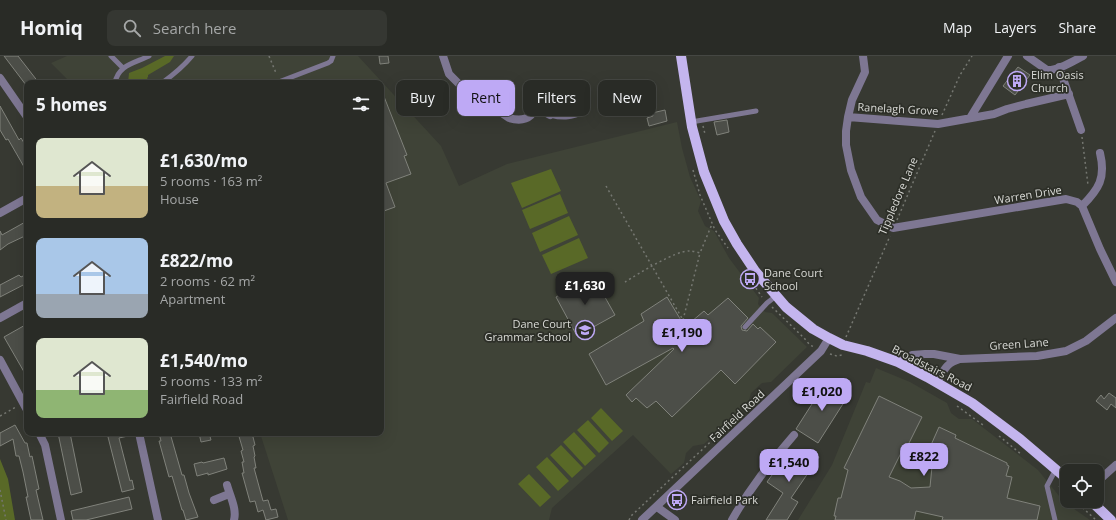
<!DOCTYPE html>
<meta charset="utf-8">
<style>
body{margin:0;font-family:"Open Sans",sans-serif;background:#353732;color:#f1f3f6;height:100vh;display:flex;flex-direction:column;font-size:15px;white-space:nowrap}
*{box-sizing:border-box;margin:0}
p{font-size:13px;color:#a5a7a7}
.icon{flex:none;width:22px;height:22px;fill:none;stroke:currentColor;stroke-width:2;stroke-linecap:round;stroke-linejoin:round}
.map{position:relative;flex:1;overflow:hidden}
.drawer{position:absolute;left:24px;top:24px;width:360px;height:356px;display:flex;flex-direction:column;background:#292b26;border-radius:8px;box-shadow:0 4px 16px #0002,0 0 0 1px #454743}
.drawer>*{flex:none}
.guide{position:absolute;left:396px;top:24px;width:380px;height:36px;display:flex;gap:8px}
.fabs{position:absolute;left:1060px;top:408px;display:grid;gap:8px}
.fabs a{display:grid;place-items:center;width:44px;height:44px;border-radius:8px;background:#292b26;box-shadow:0 4px 16px #0002,0 0 0 1px #454743;font-size:20px}
.price{position:absolute;translate:-50% -34px;padding:0 9px;border-radius:8px;background:#bea9f5;color:#111;font-size:13px;line-height:26px;filter:drop-shadow(0 1px 2px #0008)}
.price::after{content:'';position:absolute;left:50%;top:24px;width:12px;height:9px;margin-left:-6px;background:inherit;clip-path:polygon(0 0,100% 0,50% 100%)}
.price.current{background:#222;color:#fff}
ul{padding:0;list-style:none}
li{display:flex;align-items:center;gap:12px;height:100px;padding:0 12px}
li span{display:grid;place-items:center;flex:none;width:112px;height:80px;border-radius:8px;color:#555}
li>.icon{margin-inline-start:auto}
span .icon{width:48px;height:48px;fill:#fffc;stroke-width:1}
li b{font-size:17px}
h2{display:flex;justify-content:space-between;align-items:center;height:48px;padding:0 12px;font-size:17px}
.pill{padding:0 14px;border-radius:8px;background:#292b26;box-shadow:0 4px 16px #0002,0 0 0 1px #454743;font-size:14px;line-height:36px}
.pill.current{background:#bea9f5;color:#111}
header{display:flex;align-items:center;gap:24px;box-sizing:border-box;height:56px;padding:0 20px;background:#292b26;border-bottom:1px solid #454743}
header strong{font-size:19px}
nav{display:flex;gap:22px;margin-inline-start:auto;font-size:14px}
.search{width:280px;height:36px;background:#353732;display:flex;align-items:center;gap:10px;box-sizing:border-box;padding:0 14px;border-radius:8px;color:#a5a7a7;font-size:15px}
.map>svg:first-child{display:block}
</style>
<header>
<strong>Homiq</strong>
<div class="search"><svg class="icon" aria-label="search" viewBox="0 0 24 24"><circle cx="10" cy="10" r="6"/><path d="M15 15l6 6"/></svg>Search here</div>
<nav><a>Map</a><a>Layers</a><a>Share</a></nav>
</header>
<div class="map">
<svg width="1116" height="464" viewBox="0 0 1116 464">
<rect width="100%" height="100%" fill="#373932"/>
<path fill="#3f4337" d="M67,0H358L441,90L459,130L507,108L677,66L682,92L690,121L701,145L698,155L705,170L714,175L729,202L759,242L758,248L765,256L772,257L807,291L771,326L762,327L751,337L748,348L704,388L693,390L686,397L684,407L671,418L633,379L552,452L549,464H288L260,377H381V27H71L51,7Z
M876,312L910,326L947,347L951,357L959,363H972L1038,414L1064,446L1090,464H798L832,409L866,326L870,327Z"/>
<path fill="#596927" d="M165,0H174L170,6L148,19V21L147,22L150,27H128L129,17L142,12Z
M551,113L561,135L522,152L511,127Z
M560,138L568,157L530,173L522,154Z
M569,160L578,179L540,196L532,177Z
M579,182L588,202L551,218L542,199Z
M601,352L623,375L612,385L591,362Z
M588,364L609,387L599,397L577,374Z
M574,376L596,400L585,410L563,386Z
M561,389L583,412L572,422L550,399Z
M547,401L569,425L558,435L536,411Z
M0,403L8,423L15,464H0Z
M529,418L551,441L540,451L518,428Z"/>
<path fill="#4c4e48" stroke="#80827b" d="M4,0H18L39,27H27L26,29Z
M379,0H388L389,7L380,8Z
M1018,11L1030,19L1015,39L1003,30Z
M381,33L407,99L404,100L411,118L386,127L395,151L381,156Z
M0,50L19,84L21,82L27,92V116L8,83L6,84L0,74Z
M665,54L667,65L649,70L647,62L653,60L652,57Z
M727,64L729,76L717,79L714,66Z
M27,165V179L8,188L0,194V175L2,179Z
M27,218V227L0,241V229L19,219L21,221Z
M593,220L615,259L577,280L556,241Z
M667,241L685,271L704,255L708,259L728,242L748,262L741,270L742,274L747,275L753,268L758,273L760,271L776,286L735,328L721,314L672,361L656,345L647,352L636,342L632,346L626,339L674,293L673,292L606,329L589,298L644,265L641,258Z
M27,268V321L4,281Z
M826,326L848,340L818,387L796,373Z
M1109,337L1116,342V352L1111,348L1107,354L1096,345L1101,339L1104,343Z
M879,340L922,361L908,389L906,387L889,421L900,425L911,432L930,431L934,390L931,389L939,371L956,379L955,382L1007,407V409L1009,410L1006,420L1012,421L1007,442L1040,450L1037,464H942L943,461L916,455L914,464H835L836,460H834L838,442H841L848,414L844,412Z
M15,369L25,387H27L30,401L32,400L39,433L36,434L43,464H31L26,441H28L23,416L19,400H16L13,383L0,390V377Z
M58,377H70L82,436L71,439Z
M107,377H128V380L119,382L130,425L132,424L134,433L122,436Z
M159,377H170L182,419H184L189,437L198,461L186,464L183,454H182L172,420L169,421L159,385H161Z
M199,377H209L211,384L201,386Z
M238,377H252L255,389L253,390L255,400L254,401L256,412H254L263,445L268,444L271,454L276,453L278,461L266,464L263,454L258,456L255,445L250,446L242,417H244L242,406H244L241,395L243,394Z
M790,394L805,404L811,396L819,401L791,442L798,446L787,464H766L783,437L767,426Z
M224,402L227,413L208,419V417L197,420L194,408L202,406L203,407Z
M129,441L132,453L86,464H73L71,455Z"/>
<g fill="none" stroke-linecap="round" stroke-linejoin="round">
<path stroke="#757771" stroke-width="1.5" stroke-dasharray="2 3" stroke-linecap="butt" d="M269,0L276,17
M942,59L960,19L972,0
M703,70L705,78
M1082,81L1088,129
M693,114L700,139L715,174L728,192
M606,130L683,264
M897,164L935,75
M625,226C638,218 676,194 690,195C693,195 697,196 700,197L712,168
M753,228L762,241
M772,251L804,282L810,289L814,291
M683,264L700,197
M846,281L890,180
M830,298L837,300L842,299
M957,350L983,369
M0,360L16,351
M999,380L1021,398
M1059,430L1067,437
M0,434L6,464
M1075,445L1096,464
M629,464L631,460L735,363"/>
<path stroke="#7e7793" stroke-width="5" d="M111,0L123,12
M115,27C118,9 135,7 149,0
M162,27C173,19 183,11 192,0
M276,27L328,7L331,5L333,0
M550,59C565,63 571,61 585,56
M691,66L756,55
M745,271L767,247L776,240
M1055,464L1047,430L1056,413"/>
<path stroke="#7e7793" stroke-width="8" d="M443,0L449,18L458,27L509,62C532,69 536,53 543,36
M863,0L865,16L852,44L848,61L846,75V89L851,114L861,141L877,164L893,172L1066,143L1077,146L1082,150L1100,193L1116,226
M1027,0L1047,14C1057,15 1074,5 1083,0
M1059,11L1081,74
M536,51L550,59
M848,61L938,68L994,58L1007,53L1026,48L1069,38
M970,62L1008,0
M1082,150C1099,133 1106,122 1100,97
M0,157L27,142
M0,262L27,247
M0,304L27,354
M898,306L912,299L925,298H934L960,303L1037,300L1066,295L1086,285L1116,262
M937,326C944,314 946,307 960,303
M39,377L45,389L61,464
M1097,426L1116,409
M227,429C230,440 237,453 234,464
M214,444L229,438
M657,451L675,464
M732,464C750,432 770,407 794,379"/>
<path stroke="#7e7793" stroke-width="8" d="M0,22L27,61
M139,377L158,464
M642,464L821,295L829,282"/>
<path stroke="#c4b5ee" stroke-width="10" d="M681,0L692,71L704,116L724,165L737,188L755,215L786,251L813,273L829,282L843,289L867,295L898,306L927,321L972,347L1020,383L1067,423
M1091,445L1111,464"/>
</g>
<defs>
<g id="building-ring" transform="scale(1)"><circle r="9.5" fill="#2d2f28" stroke="#bea9f5" stroke-width="1.5"/><path d="M-4-6H4V6H1V3H-1V6H-4ZM-2.5-4.3h1.7v1.8h-1.7ZM.8-4.3h1.7v1.8H.8ZM-2.5-1h1.7V.8h-1.7ZM.8-1h1.7V.8H.8Z" fill="#bea9f5"/></g>
<g id="bus-ring" transform="scale(1)"><circle r="9.5" fill="#2d2f28" stroke="#bea9f5" stroke-width="1.5"/><path d="M-5-6H5V4H4V6H2V4H-2V6H-4V4H-5ZM-3.5-4V0h7V-4ZM-3.5 1.2v1.5H-2V1.2ZM2 1.2v1.5H3.5V1.2Z" fill="#bea9f5"/></g>
<g id="school-ring" transform="scale(1)"><circle r="9.5" fill="#2d2f28" stroke="#bea9f5" stroke-width="1.5"/><path d="M0-5L7-2L0 1L-7-2ZM-4 1L0 2.5L4 1V4Q0 6-4 4Z" fill="#bea9f5"/></g>
</defs>
<g fill-rule="evenodd">
<use href="#building-ring" x="1017" y="25"/>
<use href="#bus-ring" x="750" y="223"/>
<use href="#school-ring" x="585" y="274"/>
<use href="#bus-ring" x="677" y="444"/>
</g>
<g text-anchor="middle" stroke-width="3.5" stroke-linejoin="round" paint-order="stroke">
<g font-size="11" fill="#d9dad6" stroke="#2d2f28" text-anchor="start">
<text x="1031" y="23">Elim Oasis<tspan x="1031" dy="13">Church</tspan></text>
<text x="764" y="221">Dane Court<tspan x="764" dy="13">School</tspan></text>
<text x="571" y="272" text-anchor="end">Dane Court<tspan x="571" dy="13">Grammar School</tspan></text>
<text x="691" y="448">Fairfield Park</text>
</g>
<g font-size="11" fill="#d9dad6" stroke="#2d2f28">
<text transform="translate(898 53) rotate(3)" y="4">Ranelagh Grove</text>
<text transform="translate(1028 139) rotate(-9)" y="4">Warren Drive</text>
<text transform="translate(898 140) rotate(-67)" y="4">Tippledore Lane</text>
<text transform="translate(1019 288) rotate(-4)" y="4">Green Lane</text>
<text transform="translate(932 312) rotate(27)" y="4">Broadstairs Road</text>
<text transform="translate(737 360) rotate(-43)" y="4">Fairfield Road</text>
</g>
</g>
</svg>
<div class="fabs">
<a><svg class="icon" aria-label="locate" viewBox="0 0 24 24"><circle cx="12" cy="12" r="6"/><path d="M12 2v4M12 18v4M2 12h4M18 12h4"/></svg></a>
</div>
<b class="price current" style="left:585px;top:250px">£1,630</b>
<b class="price" style="left:682px;top:297px">£1,190</b>
<b class="price" style="left:822px;top:356px">£1,020</b>
<b class="price" style="left:924px;top:421px">£822</b>
<b class="price" style="left:789px;top:427px">£1,540</b>
<div class="guide">
<a class="pill">Buy</a>
<a class="pill current">Rent</a>
<a class="pill">Filters</a>
<a class="pill">New</a>
</div>
<section class="drawer">
<h2>5 homes<svg class="icon" aria-label="filters" viewBox="0 0 24 24"><path d="M4 7h16M4 17h16"/><circle cx="9" cy="7" r="2"/><circle cx="15" cy="17" r="2"/></svg></h2>
<ul>
<li><span style="background:linear-gradient(#dfe7d0 60%,#c2b280 0)"><svg class="icon" aria-label="home" viewBox="0 0 24 24"><path d="M3 11l9-7 9 7M6 9v11h12V9"/></svg></span><div><b>£1,630/mo</b><p>5 rooms · 163 m²</p><p>House</p></div></li>
<li><span style="background:linear-gradient(#a9c7e8 70%,#9aa5b1 0)"><svg class="icon" aria-label="home" viewBox="0 0 24 24"><path d="M3 11l9-7 9 7M6 9v11h12V9"/></svg></span><div><b>£822/mo</b><p>2 rooms · 62 m²</p><p>Apartment</p></div></li>
<li><span style="background:linear-gradient(#dfe7d0 65%,#8fb573 0)"><svg class="icon" aria-label="home" viewBox="0 0 24 24"><path d="M3 11l9-7 9 7M6 9v11h12V9"/></svg></span><div><b>£1,540/mo</b><p>5 rooms · 133 m²</p><p>Fairfield Road</p></div></li>
</ul>
</section>
</div>
